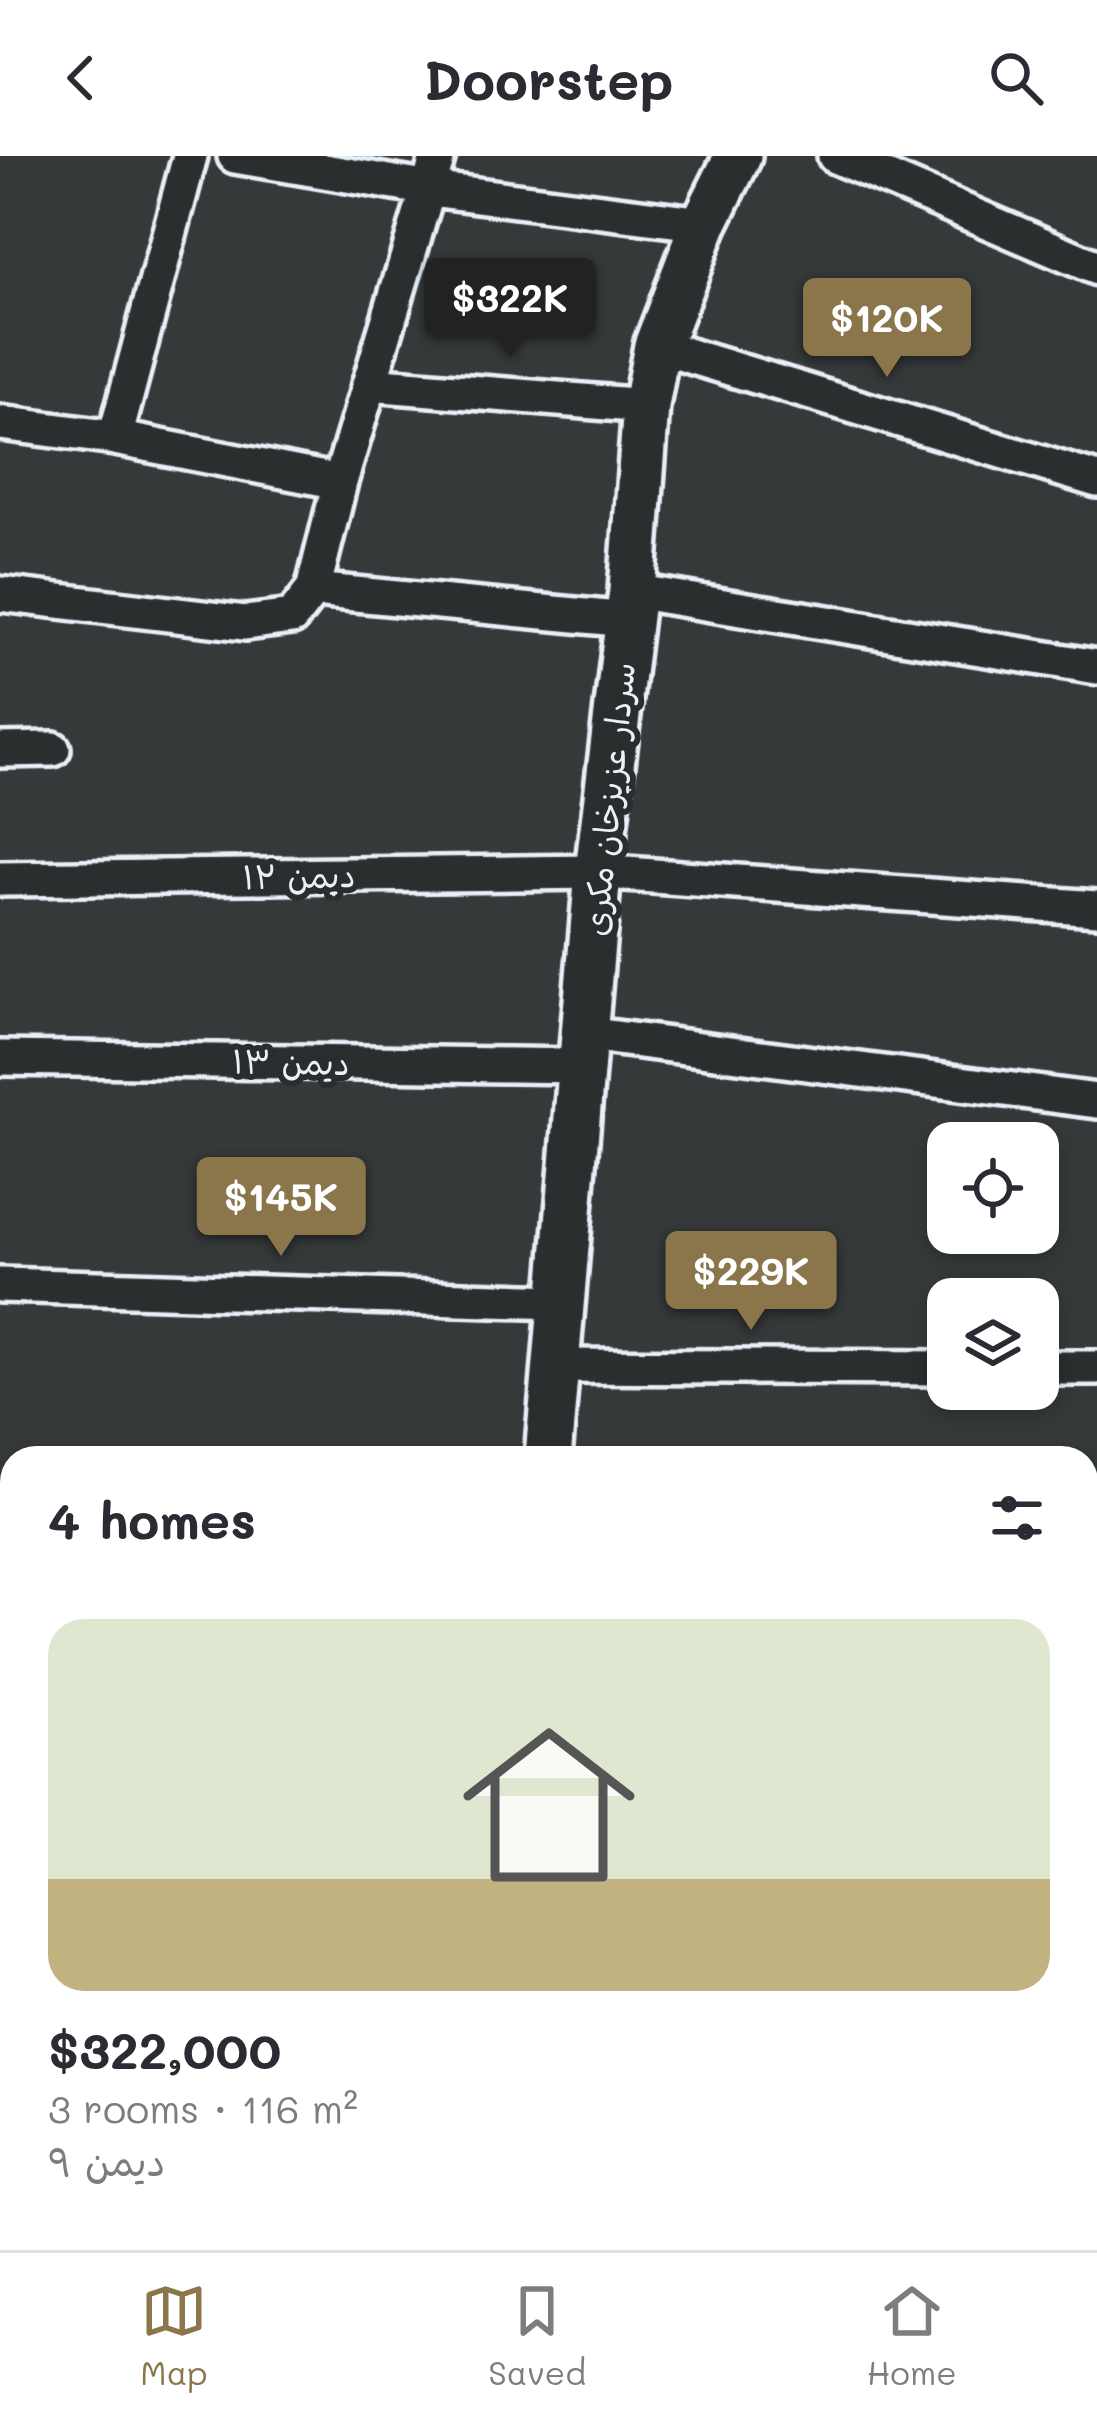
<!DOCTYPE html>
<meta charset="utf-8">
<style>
body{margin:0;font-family:Mali,"Playpen Sans Arabic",sans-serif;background:#f7f7f7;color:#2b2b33;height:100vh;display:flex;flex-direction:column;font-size:45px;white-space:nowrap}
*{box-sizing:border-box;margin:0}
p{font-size:39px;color:#7c7c81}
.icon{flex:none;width:66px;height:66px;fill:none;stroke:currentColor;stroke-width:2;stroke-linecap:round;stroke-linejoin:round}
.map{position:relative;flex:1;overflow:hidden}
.details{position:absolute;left:0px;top:1290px;width:1098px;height:804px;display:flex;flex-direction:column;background:#fff;border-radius:36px 36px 0 0;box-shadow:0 6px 18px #0003}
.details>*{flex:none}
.controls{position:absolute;left:927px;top:966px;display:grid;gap:24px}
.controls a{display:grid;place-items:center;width:132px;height:132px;border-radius:24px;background:#fff;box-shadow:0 6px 18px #0003;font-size:60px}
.price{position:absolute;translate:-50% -102px;padding:0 27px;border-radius:12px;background:#8a764a;color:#fff;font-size:39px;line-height:78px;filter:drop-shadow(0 3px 6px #0008)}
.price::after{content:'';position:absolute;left:50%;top:72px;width:36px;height:27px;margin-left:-18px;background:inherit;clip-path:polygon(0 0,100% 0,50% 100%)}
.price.on{background:#222;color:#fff}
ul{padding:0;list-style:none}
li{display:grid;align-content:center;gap:24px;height:636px;padding:0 48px}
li+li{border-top:3px solid #e1e1e2}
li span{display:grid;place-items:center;height:372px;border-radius:36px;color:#555}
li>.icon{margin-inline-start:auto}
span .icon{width:216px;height:216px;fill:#fffc;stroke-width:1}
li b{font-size:51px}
h2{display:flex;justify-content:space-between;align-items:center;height:144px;padding:0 48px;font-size:51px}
header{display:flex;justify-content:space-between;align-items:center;height:156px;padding:0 48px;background:#fff;font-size:54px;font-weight:700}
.dock{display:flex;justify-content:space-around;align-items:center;height:168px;border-top:3px solid #e1e1e2;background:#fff;font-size:33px;color:#7c7c81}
.dock a{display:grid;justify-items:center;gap:6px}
.dock .on{color:#8a764a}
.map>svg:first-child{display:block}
</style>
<header><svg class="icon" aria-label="back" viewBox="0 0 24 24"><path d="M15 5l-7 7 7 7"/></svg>Doorstep<svg class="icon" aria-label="search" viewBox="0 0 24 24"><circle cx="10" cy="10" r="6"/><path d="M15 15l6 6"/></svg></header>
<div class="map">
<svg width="1097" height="2094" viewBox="0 0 1097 2094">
<rect width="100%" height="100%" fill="#35393a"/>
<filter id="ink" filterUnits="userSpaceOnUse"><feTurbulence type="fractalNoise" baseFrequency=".00833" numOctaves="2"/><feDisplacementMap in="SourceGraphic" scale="24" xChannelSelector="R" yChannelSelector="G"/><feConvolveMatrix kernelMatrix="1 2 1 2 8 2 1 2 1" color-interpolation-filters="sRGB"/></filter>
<g filter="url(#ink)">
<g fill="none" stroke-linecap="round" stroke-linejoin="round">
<g stroke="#e8f1f8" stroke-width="42">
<path id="street" d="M235,0L430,33L704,68
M835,0L1097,112
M657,190L1097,324
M369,228L646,250
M0,267L115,282L340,326
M115,282L190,0
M313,434L628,464
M632,435L1097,511
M0,438L245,467L292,461L313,434L340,326L438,0
M0,594L53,593
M0,723L598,716L1097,752
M586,878L1097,945
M0,902L582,910
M0,1129L560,1146
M555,1210L948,1212
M1038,1212H1097
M1086,1343L1097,1344
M0,1369L12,1370
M1086,1526L1097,1527
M0,1627L12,1626
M0,1826H12
M0,2075L12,2076
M73,2082L196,2094
M976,2082V2094
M747,2094V2082"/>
</g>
<g stroke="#e8f1f8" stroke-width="54">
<path id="secondary" d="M548,1302L598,716L632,435L646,250L657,190L704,68L738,0
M1086,1733H1097
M494,2094L496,2082"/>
</g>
<use href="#street" stroke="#2a2d2e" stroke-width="33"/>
<use href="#secondary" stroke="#2a2d2e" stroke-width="45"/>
</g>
</g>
<g text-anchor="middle" stroke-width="12" stroke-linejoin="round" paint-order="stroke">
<g font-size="33" fill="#e8f1f8" stroke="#2a2d2e">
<text transform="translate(609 643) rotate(-84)" y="12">سردار عزیزخان مکری</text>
<text transform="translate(299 720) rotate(-1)" y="12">دیمن ۱۲</text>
<text transform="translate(291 906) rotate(1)" y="12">دیمن ۱۳</text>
</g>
</g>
</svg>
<div class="controls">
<a><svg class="icon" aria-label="locate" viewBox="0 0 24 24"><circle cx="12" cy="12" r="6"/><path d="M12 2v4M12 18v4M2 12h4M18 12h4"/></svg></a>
<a><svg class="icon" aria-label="layers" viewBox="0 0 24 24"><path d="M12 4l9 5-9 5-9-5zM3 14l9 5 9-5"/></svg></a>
</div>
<b class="price on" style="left:510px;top:204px">$322K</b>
<b class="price" style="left:887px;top:224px">$120K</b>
<b class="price" style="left:281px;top:1103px">$145K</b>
<b class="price" style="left:751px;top:1177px">$229K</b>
<section class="details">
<h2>4 homes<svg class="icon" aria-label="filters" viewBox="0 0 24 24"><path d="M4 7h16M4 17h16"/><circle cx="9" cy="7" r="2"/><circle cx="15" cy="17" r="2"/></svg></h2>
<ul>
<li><span style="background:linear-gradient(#dfe7d0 70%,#c2b280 0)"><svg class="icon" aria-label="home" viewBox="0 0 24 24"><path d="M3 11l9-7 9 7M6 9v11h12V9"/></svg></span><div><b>$322,000</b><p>3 rooms · 116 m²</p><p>دیمن ۹</p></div></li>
</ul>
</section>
</div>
<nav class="dock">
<a class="on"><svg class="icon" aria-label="map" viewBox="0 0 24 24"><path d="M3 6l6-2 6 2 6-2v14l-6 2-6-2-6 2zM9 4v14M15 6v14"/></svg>Map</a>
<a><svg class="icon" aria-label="saved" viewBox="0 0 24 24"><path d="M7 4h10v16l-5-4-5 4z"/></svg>Saved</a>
<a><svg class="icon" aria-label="home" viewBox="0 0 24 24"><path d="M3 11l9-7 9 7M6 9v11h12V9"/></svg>Home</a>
</nav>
